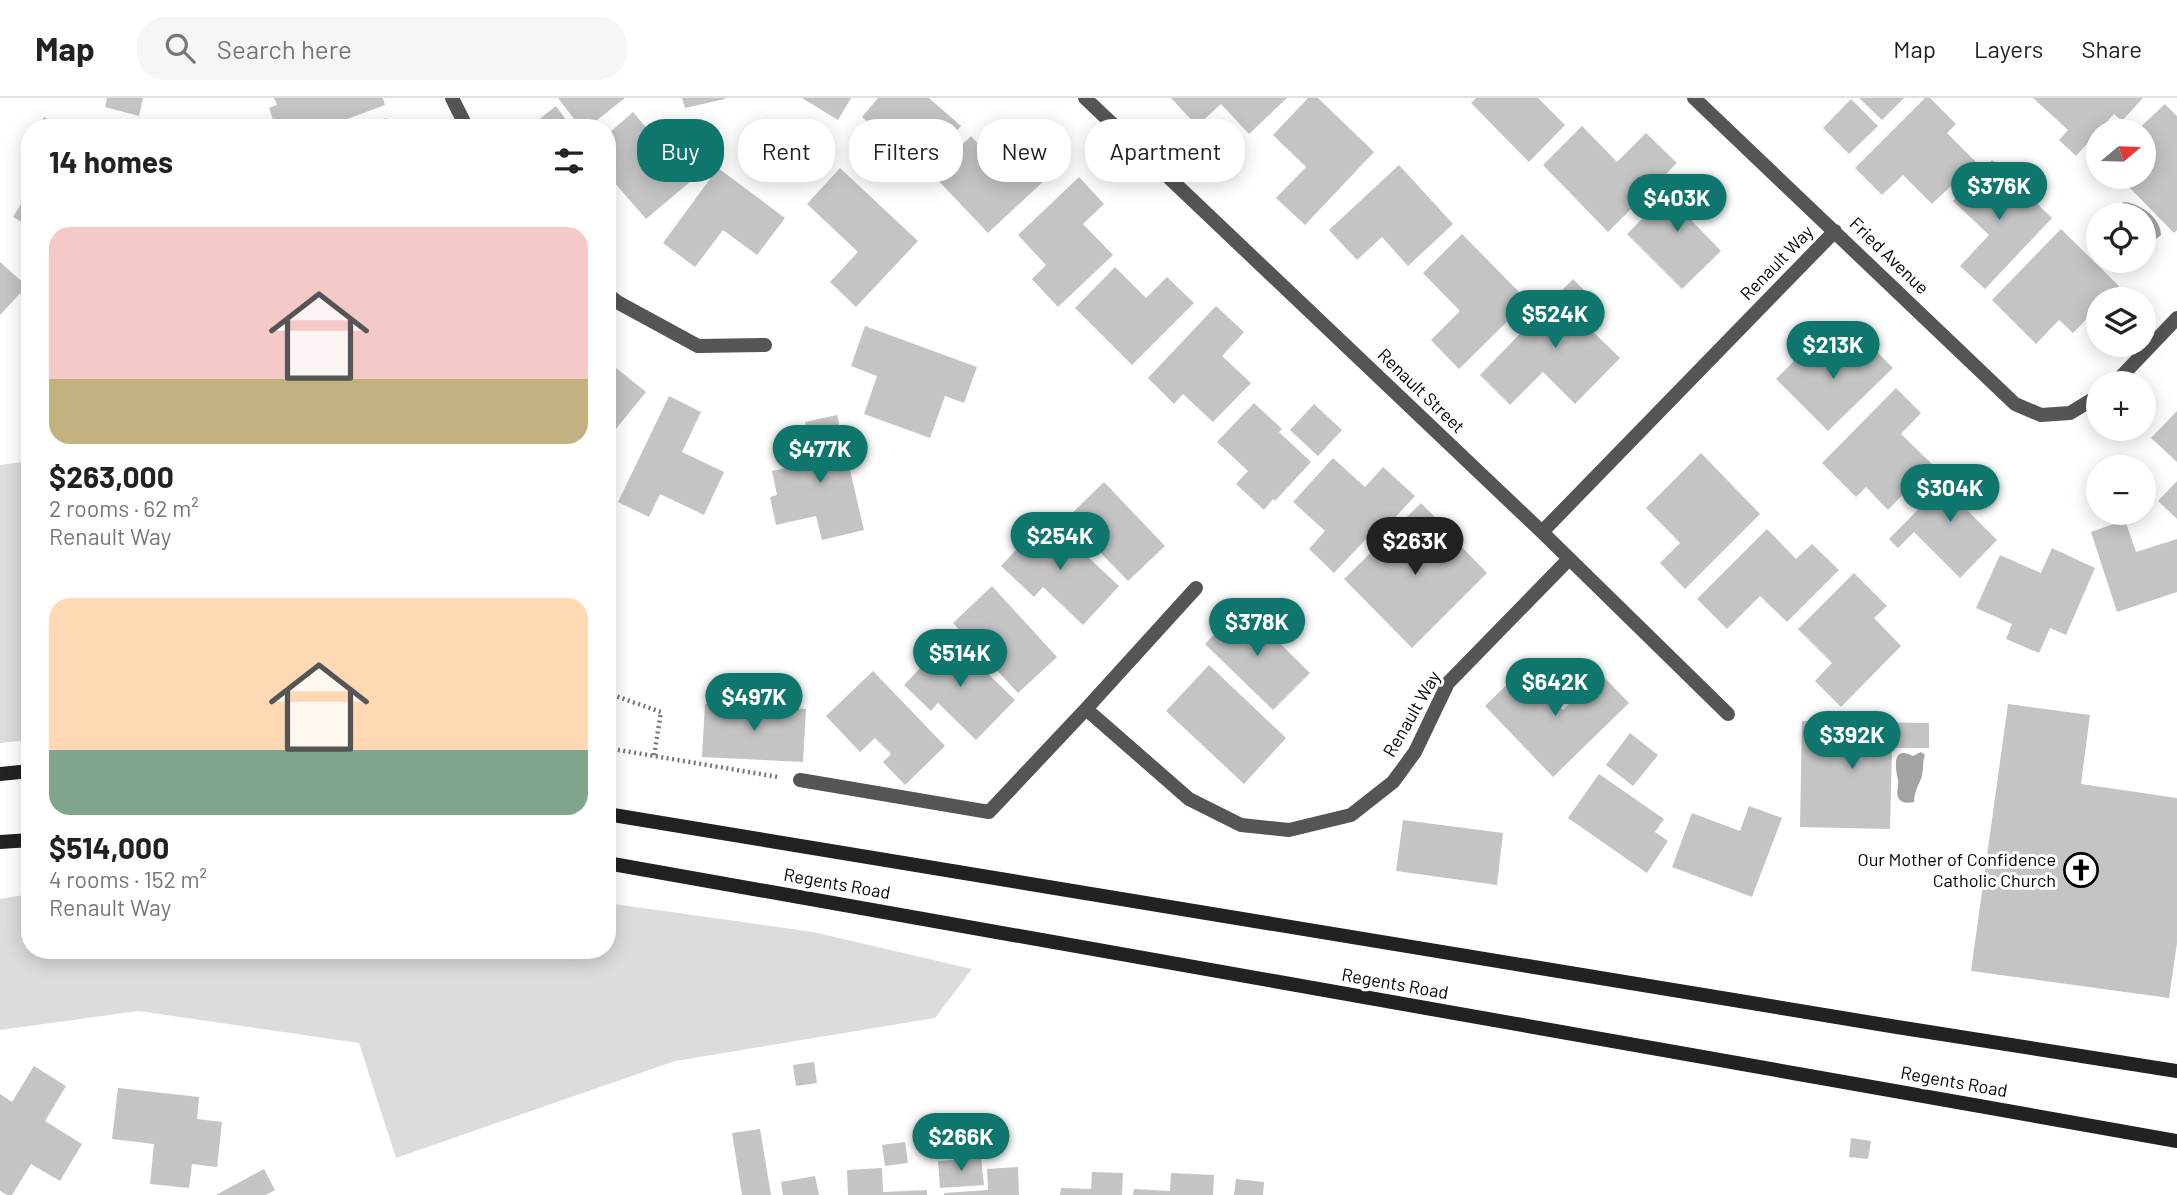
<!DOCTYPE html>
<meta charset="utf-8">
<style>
body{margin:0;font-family:Barlow,sans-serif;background:#f6f6f6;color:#222;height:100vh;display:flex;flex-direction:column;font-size:26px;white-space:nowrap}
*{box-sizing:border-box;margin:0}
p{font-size:23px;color:#767676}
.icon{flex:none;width:38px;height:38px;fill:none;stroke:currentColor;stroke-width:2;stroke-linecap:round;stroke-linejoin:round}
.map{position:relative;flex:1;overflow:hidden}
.panel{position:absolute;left:21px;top:21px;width:595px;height:840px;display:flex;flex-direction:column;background:#fff;border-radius:28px;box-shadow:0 4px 18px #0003}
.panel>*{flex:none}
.top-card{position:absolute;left:637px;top:21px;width:665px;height:63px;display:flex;gap:14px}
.needle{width:46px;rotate:71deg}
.buttons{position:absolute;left:2086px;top:21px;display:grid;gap:14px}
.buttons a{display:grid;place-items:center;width:70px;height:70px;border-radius:50%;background:#fff;box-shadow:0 4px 18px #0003;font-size:35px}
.price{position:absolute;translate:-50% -60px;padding:0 16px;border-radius:24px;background:#0f766e;color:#fff;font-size:23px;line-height:46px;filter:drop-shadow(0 2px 4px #0008)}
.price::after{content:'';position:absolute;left:50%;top:42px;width:21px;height:16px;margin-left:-10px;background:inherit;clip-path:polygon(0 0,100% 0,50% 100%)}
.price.active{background:#222;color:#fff}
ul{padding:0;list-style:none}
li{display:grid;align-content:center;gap:14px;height:371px;padding:0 28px}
li span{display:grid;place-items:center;height:217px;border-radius:21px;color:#555}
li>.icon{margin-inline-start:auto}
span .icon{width:126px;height:126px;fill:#fffc;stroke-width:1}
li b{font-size:30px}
h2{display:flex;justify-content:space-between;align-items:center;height:84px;padding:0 28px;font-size:30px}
.pill{padding:0 24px;border-radius:28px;background:#fff;box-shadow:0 4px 18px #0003;font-size:24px;line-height:63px}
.pill.active{background:#0f766e;color:#fff}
header{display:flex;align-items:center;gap:42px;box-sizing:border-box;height:98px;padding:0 35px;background:#fff;border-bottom:2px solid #e0e0e0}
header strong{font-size:33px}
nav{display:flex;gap:38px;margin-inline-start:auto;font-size:24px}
.search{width:490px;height:63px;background:#f6f6f6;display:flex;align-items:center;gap:18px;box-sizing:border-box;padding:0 24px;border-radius:28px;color:#767676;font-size:26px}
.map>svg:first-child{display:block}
</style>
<header>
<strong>Map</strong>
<div class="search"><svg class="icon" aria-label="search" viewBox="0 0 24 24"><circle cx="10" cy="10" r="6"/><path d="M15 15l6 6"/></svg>Search here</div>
<nav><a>Map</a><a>Layers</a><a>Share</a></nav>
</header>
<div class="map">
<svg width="2177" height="1097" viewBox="0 0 2177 1097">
<rect width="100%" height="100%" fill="#fff"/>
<path fill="#dcdcdc" d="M30,363V642L0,645V367Z
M30,796V852H607V805L813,834L972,871L935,920L675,963L396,1060L359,945L138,913L0,932V801Z"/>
<path fill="#a3a3a3" d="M2124,104C2140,105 2161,120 2161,137L2156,141L2144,140V117H2120L2118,113L2120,106Z
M1921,654L1925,657C1922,665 1924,673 1921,681C1917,690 1915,693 1914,704C1908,705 1901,706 1898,699C1896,695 1899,687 1898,682C1895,669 1892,647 1913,658Z"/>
<path fill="#c4c4c4" d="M107,0H143L139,18L105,9Z
M274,0H383L385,7L323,30H276L269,10L277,7Z
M558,0H625L587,30H581Z
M682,0H725V1L685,10Z
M802,0H851L838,22Z
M878,0H929L961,28L922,72L862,19Z
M1171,0H1287L1249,36L1221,6L1197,28Z
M1308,0H1318L1374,54L1305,127L1276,100L1306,69L1273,37Z
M1476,0H1538L1565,27L1529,64L1471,5Z
M1859,0H1904L1882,22Z
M1925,0H1930L1956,26L1947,35L1976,64L1932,106L1903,77L1882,97L1855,70Z
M2033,0H2143L2122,23L2114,16L2076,58L2059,42L2068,32Z
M1851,1L1878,28L1849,56L1823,30Z
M2165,6L2177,18V132L2174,135L2119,79H2144V45L2146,42L2144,39V33H2136Z
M556,8L572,30H528Z
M633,14L691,83L646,121L607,76V37Z
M44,19L62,30H38Z
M385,20L390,30H365Z
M1582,28L1617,64L1646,35L1677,65L1608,134L1543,67Z
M971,38L1000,70L1033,38L1061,67L988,135L932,76Z
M1992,62L2052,120L1985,191L1960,168L1989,137L1953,103Z
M1399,67L1453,126L1408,168L1382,139L1357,162L1329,132Z
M718,70L785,120L757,157L723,132L695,169L663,145Z
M840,70L918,143L856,209L830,184L858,154L807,106Z
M1686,77L1712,103L1692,123L1721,153L1682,191L1627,136Z
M1079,79L1104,106L1083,126L1113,157L1058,209L1032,181L1046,167L1018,137Z
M30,91V129L13,119Z
M2061,131L2119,188L2106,201H2098V209L2073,235L2059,222L2036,246L1992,202Z
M1462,136L1528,203L1459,271L1431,242L1460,213L1423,175Z
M0,164L27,188L0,217Z
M1115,169L1146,200L1167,179L1194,205L1132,267L1075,210Z
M1573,181L1604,212L1587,228L1620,260L1575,306L1543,274L1510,307L1480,277Z
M1216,208L1244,234L1222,258L1251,285L1213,324L1183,296L1174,306L1148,280Z
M865,228L977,269L964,305L945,298L930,340L864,316L877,278L851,268Z
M1814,243L1840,269L1866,243L1893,270L1828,333L1776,281Z
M615,269L646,294L607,342V279Z
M1896,290L1921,315L1901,336L1932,366L1888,412L1866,389L1856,399L1822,365Z
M669,298L701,314L682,354L724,374L704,417L660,396L649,419L618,404Z
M1254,305L1282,331L1279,334L1311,364L1275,403L1273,401L1264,412L1236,386L1248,373L1217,344Z
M1314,306L1342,332L1318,358L1290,332Z
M2177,313V364L2151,340Z
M837,317L864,432L822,442L816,418L776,427L770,399L777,397L772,373L815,364L805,324Z
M1701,355L1760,416L1685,491L1660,465L1680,445L1646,410Z
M1333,360L1365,389L1383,369L1415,398L1388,427L1383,423L1334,475L1309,451L1325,433L1293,404Z
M1962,367L1985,390L1965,410L1997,442L1960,480L1914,434L1898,450L1889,441Z
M2177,383V421L2158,403Z
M1104,384L1165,448L1128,483L1067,420Z
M1421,405L1448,432L1425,454L1434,463L1455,442L1487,475L1412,550L1344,481Z
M1046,420L1119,488L1083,527L1043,489L1034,499L1001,468Z
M2125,422L2136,454L2177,441V494L2117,514L2091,434Z
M1767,431L1796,461L1812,446L1839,472L1787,524L1760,498L1727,531L1697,501Z
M2052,450L2095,470L2066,537L2050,530L2039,555L2006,541L2012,526L1976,510L2000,457L2041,475Z
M1854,475L1887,508L1874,520L1901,548L1841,609L1815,583L1832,565L1798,531Z
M992,488L1057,559L1018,595L953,525Z
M1242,508L1310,575L1273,612L1205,546Z
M950,539L1015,602L976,642L938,605L931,613L904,587Z
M1209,567L1286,640L1244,686L1166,613Z
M1523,571L1563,612L1600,575L1629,605L1553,679L1485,608Z
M873,573L945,648L905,687L883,664L891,656L875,640L860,654L826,618Z
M705,606L806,611L803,664L702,659Z
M2008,606L2090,617L2081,686L2177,700V845L2169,900L1971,873Z
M1802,623L1929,625V650H1892L1890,731L1800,729Z
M1630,635L1658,657L1633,688L1606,667Z
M1599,676L1664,721L1655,734L1668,743L1647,775L1568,720Z
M1749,708L1782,720L1752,799L1672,769L1692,715L1740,733Z
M1403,722L1503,735L1497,787L1396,773Z
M814,964L817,985L796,988L793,967Z
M34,968L66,988L45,1023L82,1046L60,1083L31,1066L12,1097H7L0,1093V996L12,1004Z
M118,990L199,999L197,1021L222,1024L217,1069L192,1066L189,1090L150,1086L154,1046L112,1041Z
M760,1031L771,1097H742L732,1035Z
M1851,1040L1871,1043L1868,1061L1849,1059Z
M905,1044L908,1065L885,1068L882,1047Z
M981,1060L984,1087L940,1090L938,1063Z
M1018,1069L1019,1097H944V1095L988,1092L987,1071Z
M882,1070L883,1094L927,1092V1097H848L847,1072Z
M264,1071L275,1092L266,1097H216Z
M1092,1074L1123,1075L1122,1097H1060L1061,1090L1091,1091Z
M1171,1075L1214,1077L1213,1097H1133L1134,1091L1170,1093Z
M815,1078L819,1097H783L781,1084Z
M1236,1081L1264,1084L1263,1097H1234Z"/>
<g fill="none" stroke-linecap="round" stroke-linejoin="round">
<path stroke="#777" stroke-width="4.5" stroke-dasharray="2 3.5" stroke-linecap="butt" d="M607,595L661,614L654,658
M607,650L778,679"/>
<path stroke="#555" stroke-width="14" d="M452,0L467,30
M1085,0L1542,434L1728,616
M1694,0L2015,306L2041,317L2070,315L2098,298
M607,196L619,205L698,248L765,247
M2115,285L2177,220
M1542,434L1835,133
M1086,611L1189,701L1241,727L1289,732L1351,717L1393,684L1415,654L1448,585L1569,461
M800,682L989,714L1086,611L1196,490"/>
<path stroke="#222" stroke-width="14" d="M0,676L30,673
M607,716L1897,929L2177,973
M0,744L30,742
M607,765L2177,1043"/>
</g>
<defs>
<g id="church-ring" transform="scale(1.75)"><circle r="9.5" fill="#fff" stroke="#000" stroke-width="1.5"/><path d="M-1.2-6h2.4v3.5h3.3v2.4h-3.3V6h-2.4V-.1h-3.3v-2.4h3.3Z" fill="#000"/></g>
</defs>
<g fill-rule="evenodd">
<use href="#church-ring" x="2081" y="772"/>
</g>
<g text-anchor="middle" stroke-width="6" stroke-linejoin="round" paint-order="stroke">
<g font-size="18" fill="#000" stroke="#fff">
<text transform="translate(1889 158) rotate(44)" y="6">Fried Avenue</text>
<text transform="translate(1777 165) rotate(-46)" y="6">Renault Way</text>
<text transform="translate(1421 293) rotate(44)" y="6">Renault Street</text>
<text transform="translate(1412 616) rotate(-60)" y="6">Renault Way</text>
<text transform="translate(837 786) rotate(10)" y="6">Regents Road</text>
<text transform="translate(1395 886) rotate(10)" y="6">Regents Road</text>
<text transform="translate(1954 984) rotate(10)" y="6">Regents Road</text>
</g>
<g font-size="18" fill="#000" stroke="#fff" text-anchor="end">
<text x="2056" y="768">Our Mother of Confidence<tspan x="2056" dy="21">Catholic Church</tspan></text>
</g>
</g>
</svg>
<div class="buttons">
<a><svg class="needle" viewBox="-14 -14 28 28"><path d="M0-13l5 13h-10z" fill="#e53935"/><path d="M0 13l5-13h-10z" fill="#767676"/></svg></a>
<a><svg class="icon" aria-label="locate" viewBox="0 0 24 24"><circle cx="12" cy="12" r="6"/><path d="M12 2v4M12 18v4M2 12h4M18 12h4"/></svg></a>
<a><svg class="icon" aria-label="layers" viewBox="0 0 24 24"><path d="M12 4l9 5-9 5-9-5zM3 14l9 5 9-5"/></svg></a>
<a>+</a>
<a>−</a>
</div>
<b class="price" style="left:1999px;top:124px">$376K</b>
<b class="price" style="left:1677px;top:136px">$403K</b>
<b class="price" style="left:1555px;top:252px">$524K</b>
<b class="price" style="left:1833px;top:283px">$213K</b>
<b class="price" style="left:820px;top:387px">$477K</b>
<b class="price" style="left:1950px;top:426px">$304K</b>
<b class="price" style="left:1060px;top:474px">$254K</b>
<b class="price active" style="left:1415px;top:479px">$263K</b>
<b class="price" style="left:1257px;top:560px">$378K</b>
<b class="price" style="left:960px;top:591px">$514K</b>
<b class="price" style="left:1555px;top:620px">$642K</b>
<b class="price" style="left:754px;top:635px">$497K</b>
<b class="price" style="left:1852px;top:673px">$392K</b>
<b class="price" style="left:961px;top:1075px">$266K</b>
<div class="top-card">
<a class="pill active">Buy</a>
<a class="pill">Rent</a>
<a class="pill">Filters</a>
<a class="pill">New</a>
<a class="pill">Apartment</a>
</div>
<section class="panel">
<h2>14 homes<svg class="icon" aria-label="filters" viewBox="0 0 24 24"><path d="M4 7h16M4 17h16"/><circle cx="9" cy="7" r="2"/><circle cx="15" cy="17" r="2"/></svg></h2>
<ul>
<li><span style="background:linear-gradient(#f6c9c9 70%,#c2b280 0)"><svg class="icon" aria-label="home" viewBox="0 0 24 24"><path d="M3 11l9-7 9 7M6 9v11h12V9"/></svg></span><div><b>$263,000</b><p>2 rooms · 62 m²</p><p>Renault Way</p></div></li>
<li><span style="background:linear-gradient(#ffd9b3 70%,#7fa58c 0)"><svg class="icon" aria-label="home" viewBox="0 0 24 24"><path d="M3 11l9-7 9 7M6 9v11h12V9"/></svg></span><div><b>$514,000</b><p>4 rooms · 152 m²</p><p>Renault Way</p></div></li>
</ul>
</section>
</div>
